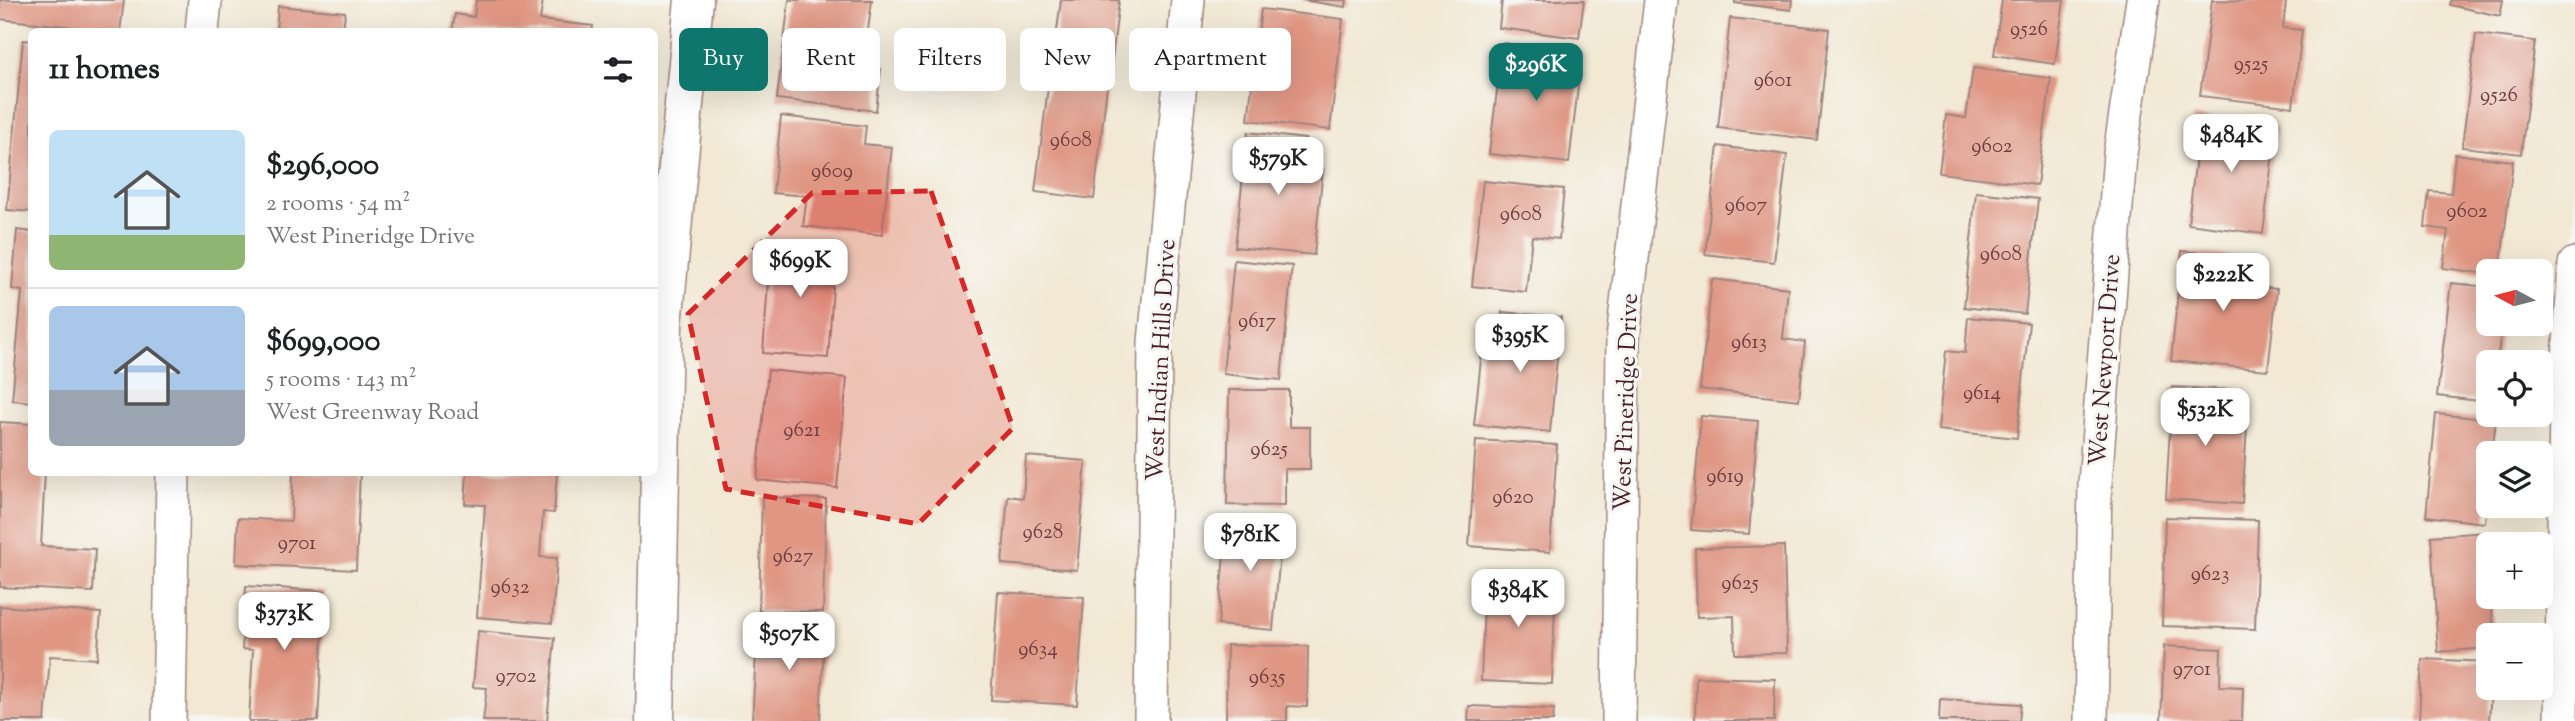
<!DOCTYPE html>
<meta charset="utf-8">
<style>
body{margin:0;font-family:"Sorts Mill Goudy",serif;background:#f2f2f2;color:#202124;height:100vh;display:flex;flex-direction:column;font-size:26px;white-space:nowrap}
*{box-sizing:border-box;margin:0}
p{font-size:23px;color:#757577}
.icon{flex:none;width:38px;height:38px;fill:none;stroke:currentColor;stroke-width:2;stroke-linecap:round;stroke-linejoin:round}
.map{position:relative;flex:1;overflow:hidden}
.sheet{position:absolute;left:28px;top:28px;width:630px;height:448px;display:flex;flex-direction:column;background:#fff;border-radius:10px;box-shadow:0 7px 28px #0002}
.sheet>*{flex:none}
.banner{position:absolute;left:679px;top:28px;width:665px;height:63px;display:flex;gap:14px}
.needle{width:46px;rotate:277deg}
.tools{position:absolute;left:2476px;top:259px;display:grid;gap:14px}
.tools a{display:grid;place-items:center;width:77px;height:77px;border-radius:10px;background:#fff;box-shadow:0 7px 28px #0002;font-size:35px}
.price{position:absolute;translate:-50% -60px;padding:0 16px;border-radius:14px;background:#fff;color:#222;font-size:23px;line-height:46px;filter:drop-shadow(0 2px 4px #0008)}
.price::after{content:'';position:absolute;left:50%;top:42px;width:21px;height:16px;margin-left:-10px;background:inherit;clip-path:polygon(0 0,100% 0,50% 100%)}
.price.on{background:#0f766e;color:#fff}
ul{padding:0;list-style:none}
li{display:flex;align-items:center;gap:21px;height:175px;padding:0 21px}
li+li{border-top:2px solid #e0e0e0}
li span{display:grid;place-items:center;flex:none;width:196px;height:140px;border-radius:10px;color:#555}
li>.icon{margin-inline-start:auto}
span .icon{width:84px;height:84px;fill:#fffc;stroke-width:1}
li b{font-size:30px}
h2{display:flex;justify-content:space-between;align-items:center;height:84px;padding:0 21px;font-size:30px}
.chip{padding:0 24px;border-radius:10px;background:#fff;box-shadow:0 7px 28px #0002;font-size:24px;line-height:63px}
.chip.on{background:#0f766e;color:#fff}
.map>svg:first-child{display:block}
</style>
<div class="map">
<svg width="2575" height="721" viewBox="0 0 2575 721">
<rect width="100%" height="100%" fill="#f6f6f2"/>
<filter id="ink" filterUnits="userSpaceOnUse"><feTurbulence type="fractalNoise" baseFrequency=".0143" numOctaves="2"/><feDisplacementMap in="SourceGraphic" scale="14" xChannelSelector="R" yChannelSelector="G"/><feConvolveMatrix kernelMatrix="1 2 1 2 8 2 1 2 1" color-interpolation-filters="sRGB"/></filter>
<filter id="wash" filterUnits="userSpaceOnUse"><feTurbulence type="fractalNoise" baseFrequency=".00686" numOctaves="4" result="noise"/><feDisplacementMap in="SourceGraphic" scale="28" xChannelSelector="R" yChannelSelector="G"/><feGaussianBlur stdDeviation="1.57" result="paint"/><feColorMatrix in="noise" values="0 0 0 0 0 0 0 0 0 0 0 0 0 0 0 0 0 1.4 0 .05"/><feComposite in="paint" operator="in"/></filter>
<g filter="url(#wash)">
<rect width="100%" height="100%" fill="#f2e8d3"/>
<g id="blocks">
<path fill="#df9683" d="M0,0H124L120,32L0,19Z
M476,0H543L540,20L593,26L592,32H452L455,14L474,17Z
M789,0H872L863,67L881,69L876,111L777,99Z
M1061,0H1119L1110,76L1052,69Z
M1301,0H1347L1346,7Z
M1502,0H1584L1579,38L1499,28Z
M1735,0H1792L1791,10L1735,3Z
M2002,0H2064L2055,64L1994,55Z
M2212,0L2286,2L2283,28L2302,30L2293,107L2200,96Z
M2451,0H2503L2500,16L2450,5Z
M278,6L345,12L343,32H276Z
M1261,9L1343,19L1330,130L1248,120Z
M1730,18L1829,29L1817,140L1718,128Z
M2476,34L2535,41L2521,154L2462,147Z
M23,40L32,41V212L7,210Z
M1503,43L1582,53L1569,163L1489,154Z
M1973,68L2051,78L2037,185L1939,173L1946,115L1966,118Z
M1049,79L1107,86L1094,199L1035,192Z
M781,116L866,126L864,144L892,147L882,235L803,226L807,196L773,193Z
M2193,117L2276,127L2263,234L2188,224L2196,157L2189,156Z
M1248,132L1306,139L1303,167L1323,169L1314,255L1235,247Z
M1718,146L1787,155L1774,262L1705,254Z
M2455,154L2513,161L2500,271H2488V274L2443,268L2448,230L2425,227L2429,191L2451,193Z
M1483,181L1564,189L1559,239L1532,236L1526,292L1472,286Z
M1976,192L2038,199L2025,314L1964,307Z
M17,230L32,232V402L12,400L22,291L12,289Z
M771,240L836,245L828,358L763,353Z
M2182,251L2260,259L2257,287L2277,289L2268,370L2171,361Z
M1234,260L1292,266L1281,380L1223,374Z
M1712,279L1788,288L1783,339L1805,342L1799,400L1700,389Z
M2451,283L2488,287V324H2502L2497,362H2488V402L2437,396Z
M1502,312L1561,317L1550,432L1474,425L1482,350L1498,352Z
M1968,317L2029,323L2017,438L1938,430L1946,351L1965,353Z
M768,370L847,378L837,488L757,480Z
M2172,387L2232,390L2231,426L2247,427L2242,504L2166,499Z
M1229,390H1289V427H1310V469H1285V506L1227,505Z
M2436,414L2496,420L2492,453H2488V491L2485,523L2426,516Z
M1701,416L1758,421L1749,534L1691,530Z
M0,422L32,424V472H45L41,546L95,549L93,592L0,587Z
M1476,440L1557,445L1550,552L1469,546Z
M1026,456L1086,461L1077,570L1002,564L1008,496L1023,498Z
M293,472H360L356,570L236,564L238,518L291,521Z
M467,472H557L554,513L543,512L540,557L557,558L552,623L477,617L485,505L465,504Z
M762,497L826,499L823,612L759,611Z
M1227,517L1283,521L1273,630L1218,625Z
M2165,517L2258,520L2255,629L2162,626Z
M2487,532L2488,597H2491L2494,635H2488V648L2438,652L2431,536Z
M1784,546L1787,653L1735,654L1734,616L1697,617L1695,548Z
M1485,574L1556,577L1552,684L1481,681Z
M246,586L325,591L318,721H249L253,650L242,649Z
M998,592L1084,597L1077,705L991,700Z
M0,606L101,613L97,659L50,656L45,721H0Z
M758,621L825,625L820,721H752Z
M478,631L555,638L547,721H483L487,688L473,687Z
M1227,645L1308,646L1307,707L1287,706V721H1226Z
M2164,646L2221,649L2220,686L2243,687L2242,721H2161Z
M2422,659L2488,662V688H2491L2489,721H2419Z
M1696,677L1775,679L1774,721H1695Z
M1940,699L2021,704L2019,721H1939Z
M1469,706L1554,709L1553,721H1468Z"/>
</g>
</g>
<g filter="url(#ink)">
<use href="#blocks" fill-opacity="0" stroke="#9e847f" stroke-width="2"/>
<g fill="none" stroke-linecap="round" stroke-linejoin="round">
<g stroke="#9e847f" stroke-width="36">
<path id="minor" d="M202,32L205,0
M169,721L173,472
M1151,721L1155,342L1188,0
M1619,721L1623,339L1661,0
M2091,721L2095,483L2120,154L2143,0
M2561,721L2566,406L2575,264"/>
</g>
<g stroke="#9e847f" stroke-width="41">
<path id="tertiary" d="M655,721L663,324L694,0"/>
</g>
<use href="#minor" stroke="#fff" stroke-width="33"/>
<use href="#tertiary" stroke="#fff" stroke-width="38"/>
</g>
</g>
<path fill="#d62828" fill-opacity="0.2" stroke="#d62828" stroke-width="5" stroke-dasharray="14 9" stroke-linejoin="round" d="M931,191L1013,428L918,524L726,489L688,314L812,193Z"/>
<g text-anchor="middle" stroke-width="6" stroke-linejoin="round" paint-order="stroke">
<g font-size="21" fill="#6f3d41">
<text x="2029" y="35">9526</text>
<text x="2251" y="70">9525</text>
<text x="1773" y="86">9601</text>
<text x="2499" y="101">9526</text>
<text x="1071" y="146">9608</text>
<text x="1992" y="152">9602</text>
<text x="832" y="177">9609</text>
<text x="1746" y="211">9607</text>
<text x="2467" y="217">9602</text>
<text x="1521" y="220">9608</text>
<text x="2001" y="260">9608</text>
<text x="1257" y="327">9617</text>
<text x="1749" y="348">9613</text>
<text x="1982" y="399">9614</text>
<text x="802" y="436">9621</text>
<text x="1269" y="455">9625</text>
<text x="1725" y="482">9619</text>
<text x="1513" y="503">9620</text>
<text x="1043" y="538">9628</text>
<text x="297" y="549">9701</text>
<text x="793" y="562">9627</text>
<text x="2210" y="580">9623</text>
<text x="1740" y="589">9625</text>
<text x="510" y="593">9632</text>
<text x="1038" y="655">9634</text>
<text x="2192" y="675">9701</text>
<text x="516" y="682">9702</text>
<text x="1267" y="683">9635</text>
</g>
<g font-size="24" fill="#4a1f2b" stroke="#f6f6f2">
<text transform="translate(1160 360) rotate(-87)" y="8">West Indian Hills Drive</text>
<text transform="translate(2104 360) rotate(-86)" y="8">West Newport Drive</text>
<text transform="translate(1625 402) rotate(-88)" y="8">West Pineridge Drive</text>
</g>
</g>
</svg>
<div class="tools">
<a><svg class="needle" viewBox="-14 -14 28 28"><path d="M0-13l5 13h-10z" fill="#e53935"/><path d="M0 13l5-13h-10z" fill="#757577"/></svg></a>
<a><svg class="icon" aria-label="locate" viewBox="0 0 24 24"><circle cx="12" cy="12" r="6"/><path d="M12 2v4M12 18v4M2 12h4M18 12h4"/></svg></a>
<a><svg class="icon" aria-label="layers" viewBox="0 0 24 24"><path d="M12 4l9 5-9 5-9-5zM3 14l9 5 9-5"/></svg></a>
<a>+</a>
<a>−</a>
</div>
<b class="price on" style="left:1536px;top:103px">$296K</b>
<b class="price" style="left:2231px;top:174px">$484K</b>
<b class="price" style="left:1278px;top:197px">$579K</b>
<b class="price" style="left:800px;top:299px">$699K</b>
<b class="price" style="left:2223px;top:313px">$222K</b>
<b class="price" style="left:1520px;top:374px">$395K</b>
<b class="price" style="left:2205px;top:448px">$532K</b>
<b class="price" style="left:1250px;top:573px">$781K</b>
<b class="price" style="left:1518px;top:629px">$384K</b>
<b class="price" style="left:284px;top:652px">$373K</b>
<b class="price" style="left:789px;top:672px">$507K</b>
<div class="banner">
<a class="chip on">Buy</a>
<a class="chip">Rent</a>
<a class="chip">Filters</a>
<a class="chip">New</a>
<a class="chip">Apartment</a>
</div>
<section class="sheet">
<h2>11 homes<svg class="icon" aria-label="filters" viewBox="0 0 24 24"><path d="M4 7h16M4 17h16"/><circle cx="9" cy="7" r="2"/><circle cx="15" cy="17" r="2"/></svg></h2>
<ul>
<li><span style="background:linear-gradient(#bfe0f5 75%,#8fb573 0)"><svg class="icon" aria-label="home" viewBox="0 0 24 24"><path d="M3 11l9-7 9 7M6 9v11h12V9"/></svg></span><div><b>$296,000</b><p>2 rooms · 54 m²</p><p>West Pineridge Drive</p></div></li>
<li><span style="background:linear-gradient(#a9c7e8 60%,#9aa5b1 0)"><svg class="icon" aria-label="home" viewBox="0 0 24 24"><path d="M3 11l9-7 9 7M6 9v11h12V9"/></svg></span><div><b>$699,000</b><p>5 rooms · 143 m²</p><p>West Greenway Road</p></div></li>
</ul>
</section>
</div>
